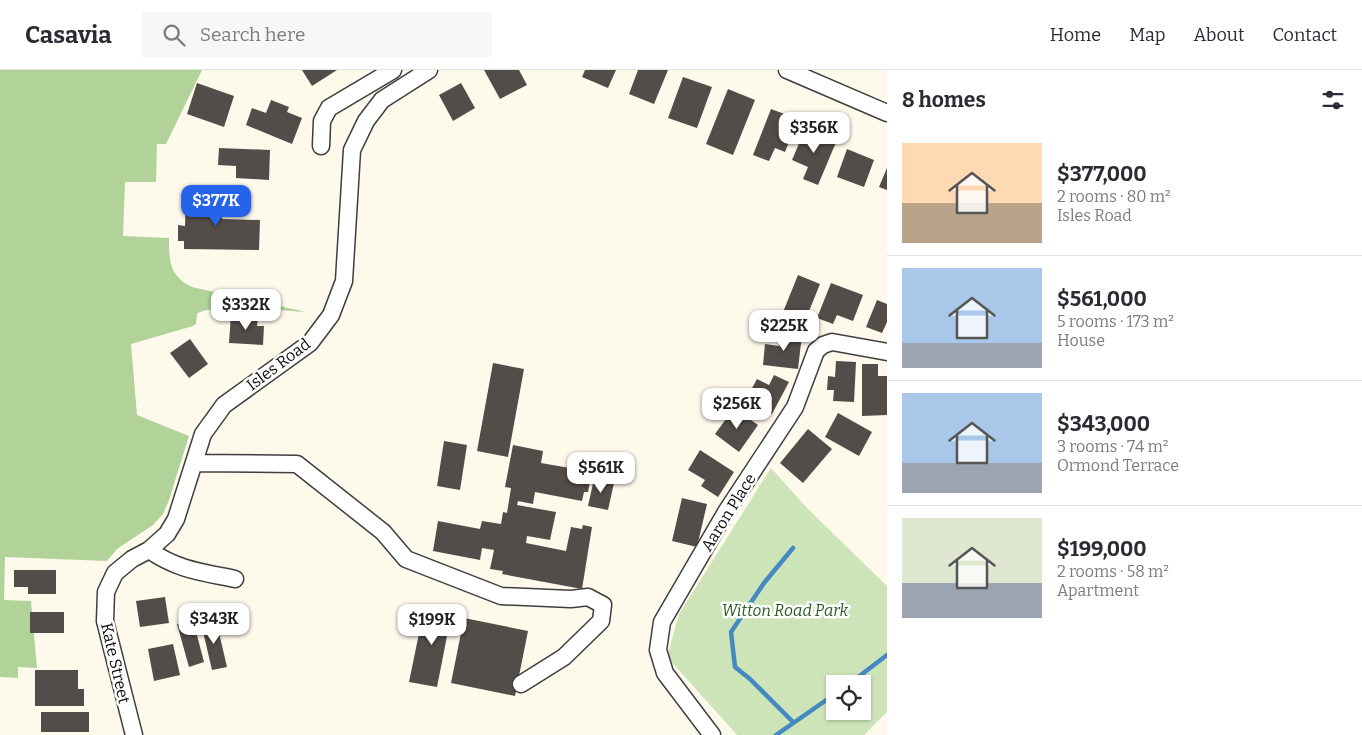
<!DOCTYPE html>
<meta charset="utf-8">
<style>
body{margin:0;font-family:Bitter,serif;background:#f7f7f7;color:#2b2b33;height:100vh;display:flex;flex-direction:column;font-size:19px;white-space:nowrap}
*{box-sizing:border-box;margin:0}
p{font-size:16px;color:#7c7c81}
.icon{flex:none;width:28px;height:28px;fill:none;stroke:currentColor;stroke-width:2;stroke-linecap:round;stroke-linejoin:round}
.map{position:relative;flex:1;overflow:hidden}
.panel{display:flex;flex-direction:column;background:#fff;width:475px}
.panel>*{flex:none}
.buttons{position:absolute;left:826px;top:605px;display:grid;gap:10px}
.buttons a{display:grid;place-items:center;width:45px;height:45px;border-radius:0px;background:#fff;box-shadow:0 1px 4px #0004;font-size:25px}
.price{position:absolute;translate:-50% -42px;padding:0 11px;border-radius:10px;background:#fff;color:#222;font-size:16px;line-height:32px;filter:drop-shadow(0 1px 2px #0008)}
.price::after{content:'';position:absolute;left:50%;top:30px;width:15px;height:11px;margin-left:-8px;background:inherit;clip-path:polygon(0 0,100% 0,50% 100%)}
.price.selected{background:#2563eb;color:#fff}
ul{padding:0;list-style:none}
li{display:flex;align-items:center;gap:15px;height:125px;padding:0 15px}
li+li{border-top:1px solid #e1e1e2}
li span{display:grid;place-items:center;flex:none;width:140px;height:100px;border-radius:0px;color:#555}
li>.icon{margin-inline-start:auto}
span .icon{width:60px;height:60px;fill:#fffc;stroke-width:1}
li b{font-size:21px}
h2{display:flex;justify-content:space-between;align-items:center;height:60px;padding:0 15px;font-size:21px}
header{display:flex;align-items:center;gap:30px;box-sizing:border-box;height:70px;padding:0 25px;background:#fff;border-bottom:1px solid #e1e1e2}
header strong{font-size:24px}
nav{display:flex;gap:28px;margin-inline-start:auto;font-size:18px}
.search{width:350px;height:45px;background:#f7f7f7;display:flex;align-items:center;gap:12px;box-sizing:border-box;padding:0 18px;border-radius:0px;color:#7c7c81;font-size:19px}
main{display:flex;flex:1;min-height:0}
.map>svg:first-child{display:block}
</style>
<header>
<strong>Casavia</strong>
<div class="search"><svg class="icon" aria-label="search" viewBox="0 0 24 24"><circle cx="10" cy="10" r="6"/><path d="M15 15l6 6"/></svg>Search here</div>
<nav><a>Home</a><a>Map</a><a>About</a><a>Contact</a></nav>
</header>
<main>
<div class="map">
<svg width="887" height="665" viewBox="0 0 887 665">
<rect width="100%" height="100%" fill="#fdfaec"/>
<path fill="#cde4b9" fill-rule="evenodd" d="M771,398L808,439L887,516V642L864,665H737L667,587L679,544ZM835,614H862V641H835Z"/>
<path fill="#b1d39a" d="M0,0H202L166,74H157L156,112H125L123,166L169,168C169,190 169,206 192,217L306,242C287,241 208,233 197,244L196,254L193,256L131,274L137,345L189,366L169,430L163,444L153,455L117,479L107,491L5,487L4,530L31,531L37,598L18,597V608L0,607Z"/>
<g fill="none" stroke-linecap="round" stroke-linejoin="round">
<path stroke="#4489bf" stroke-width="4.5" d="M849,614L887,585
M793,652L750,609L735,597L731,562L764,513L793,478
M776,665L835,624"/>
</g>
<path fill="#534d49" d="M302,0H337L312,16Z
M484,0H519L527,15L500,29Z
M585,0H616L608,18L582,7Z
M638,0H668L654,34L629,24Z
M683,7L712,17L697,58L668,48Z
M197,13L234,26L224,57L187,44Z
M461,13L475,38L453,51L439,25Z
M728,19L755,30L733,85L706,74Z
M271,30L289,37L287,42L302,48L292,74L246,55L252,38L266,43Z
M771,39L798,49L785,82L775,78L769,91L753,85Z
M806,57L837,70L818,115L803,109L808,97L792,90Z
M219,78L270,80L269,110L236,108V96L218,95Z
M847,79L874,90L864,117L837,107Z
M887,98V120L879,117Z
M186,125L222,126V149L260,150L259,180L184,179V171H178V155L185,156Z
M798,205L820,214L803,256L781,247Z
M831,213L863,225L853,251L837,245L833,254L817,248Z
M877,230L887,234V252L882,263L866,257Z
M231,245L258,246L257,256H264L263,275L229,273Z
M781,262L802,265L798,299L763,295L765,274L779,276Z
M190,269L208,294L189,308L170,283Z
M836,291L856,292L854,332L833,331L834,320H827L828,306L835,307Z
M493,293L524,299L508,387L477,381Z
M862,294H878V306H887V345L862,346Z
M774,305L789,312L772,344L745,331L757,309L769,315Z
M734,338L758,355L739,382L715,364Z
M838,343L872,362L859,386L825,367Z
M808,359L832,379L803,413L780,393Z
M444,371L467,375L460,420L437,416Z
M513,375L543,381L541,393L587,401L586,410L590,411L588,422H584L582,431L535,422L533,434L518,431L517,435L556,442L550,470L527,466L526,473L566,481L571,457L582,459L583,455L592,457L582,519L502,504L503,501L490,499L494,480L482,478L480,490L433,481L438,451L480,459L482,451L501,454L503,442L507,443L511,418L505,417Z
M700,380L734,402L718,427L701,416L705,410L688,400Z
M594,409L614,413L608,440L588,436Z
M682,428L707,434L697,477L672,471Z
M14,500H56V524H28V517H14Z
M165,527L169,553L140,557L136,531Z
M424,539L462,547L458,563L448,561L437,617L409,612Z
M30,542H64V563H30Z
M464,548L528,561L515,626L451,613Z
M193,550L204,592L189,597L177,554Z
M216,550L227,597L212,600L201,553Z
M173,574L180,605L154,611L148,579Z
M35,600H78V619H84V636H35Z
M41,642H89V662H41Z"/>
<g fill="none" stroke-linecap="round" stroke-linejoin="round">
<g stroke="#3e3e3e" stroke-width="19">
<path id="minor" d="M787,0L887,43
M321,76L322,51L329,38L393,0
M194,393L297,394L383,462L406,489L501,526L571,529L588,527L603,535L601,551L564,587L521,614
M149,480C178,500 201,502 235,509
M134,665L105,551L106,522L115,503L132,489L149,480L167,464L176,449L203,364L224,335L310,273L331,245L344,211L352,80L366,51L382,30L429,0
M712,665L665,603L658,580L662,552L726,442L795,337L816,281L823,275L832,272L887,282"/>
</g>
<use href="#minor" stroke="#fff" stroke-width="16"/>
</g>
<g text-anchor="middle" stroke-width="5" stroke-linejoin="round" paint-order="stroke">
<g font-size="16" fill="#0b0b0b" stroke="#fff">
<text transform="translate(278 294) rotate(-37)" y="6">Isles Road</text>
<text transform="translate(728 442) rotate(-58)" y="6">Aaron Place</text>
<text transform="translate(116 593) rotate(77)" y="6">Kate Street</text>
</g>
<g font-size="16" font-style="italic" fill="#2c5c23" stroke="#fff">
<text x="785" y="546">Witton Road Park</text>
</g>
</g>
</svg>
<div class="buttons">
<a><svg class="icon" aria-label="locate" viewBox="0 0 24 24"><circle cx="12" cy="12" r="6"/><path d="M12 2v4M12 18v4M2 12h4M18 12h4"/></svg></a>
</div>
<b class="price" style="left:814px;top:84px">$356K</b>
<b class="price selected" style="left:216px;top:157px">$377K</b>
<b class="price" style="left:246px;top:261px">$332K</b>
<b class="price" style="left:784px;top:282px">$225K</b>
<b class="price" style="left:737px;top:360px">$256K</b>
<b class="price" style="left:601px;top:424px">$561K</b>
<b class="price" style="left:214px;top:575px">$343K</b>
<b class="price" style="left:432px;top:576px">$199K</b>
</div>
<section class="panel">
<h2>8 homes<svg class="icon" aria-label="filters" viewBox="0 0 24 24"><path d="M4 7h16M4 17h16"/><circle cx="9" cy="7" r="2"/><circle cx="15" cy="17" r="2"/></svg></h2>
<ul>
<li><span style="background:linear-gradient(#ffd9b3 60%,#b9a48a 0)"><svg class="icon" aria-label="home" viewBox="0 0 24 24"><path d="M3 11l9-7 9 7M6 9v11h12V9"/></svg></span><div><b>$377,000</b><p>2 rooms · 80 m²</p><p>Isles Road</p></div></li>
<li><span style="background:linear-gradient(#a9c7e8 75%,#9aa5b1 0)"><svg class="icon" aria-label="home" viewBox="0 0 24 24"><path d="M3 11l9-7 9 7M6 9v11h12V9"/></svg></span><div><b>$561,000</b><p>5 rooms · 173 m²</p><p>House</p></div></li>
<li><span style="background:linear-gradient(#a9c7e8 70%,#9aa5b1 0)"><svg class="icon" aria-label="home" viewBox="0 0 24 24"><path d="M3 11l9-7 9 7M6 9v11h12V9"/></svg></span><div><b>$343,000</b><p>3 rooms · 74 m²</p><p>Ormond Terrace</p></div></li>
<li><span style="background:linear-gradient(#dfe7d0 65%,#9aa5b1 0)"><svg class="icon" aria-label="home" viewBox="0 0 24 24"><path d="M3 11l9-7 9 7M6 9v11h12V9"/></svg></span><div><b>$199,000</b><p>2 rooms · 58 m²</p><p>Apartment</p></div></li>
</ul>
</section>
</main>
